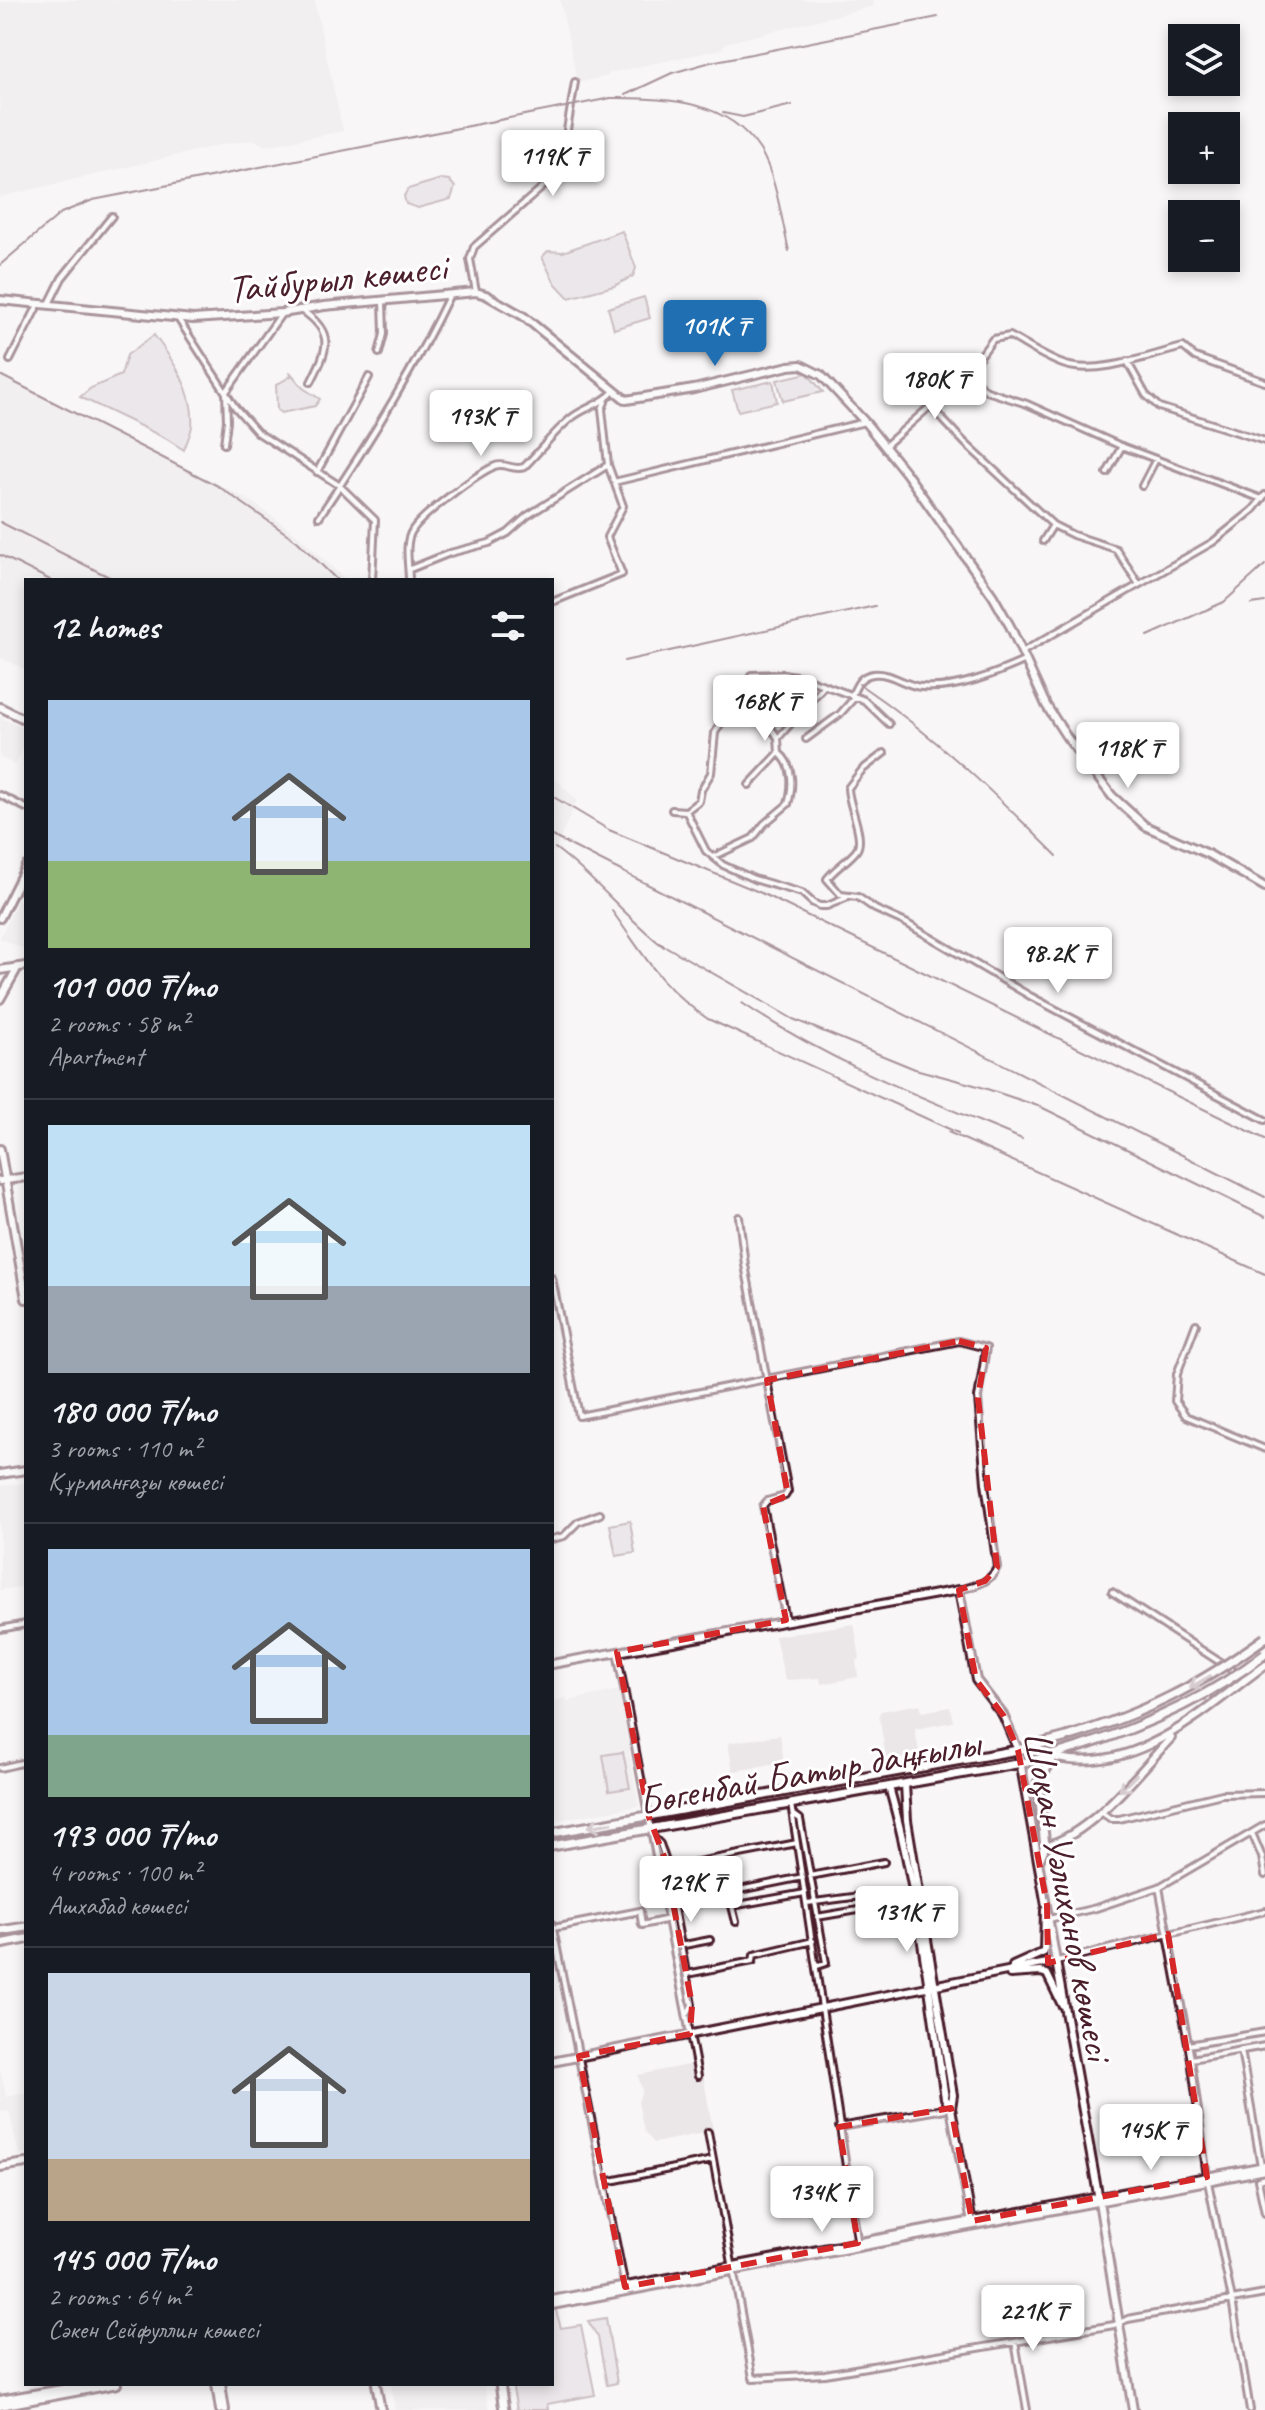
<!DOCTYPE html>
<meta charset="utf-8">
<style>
body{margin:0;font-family:Caveat,sans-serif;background:#242831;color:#f1f3f6;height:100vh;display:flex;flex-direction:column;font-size:30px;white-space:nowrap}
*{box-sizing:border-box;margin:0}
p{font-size:26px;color:#9ea1a6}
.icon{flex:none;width:44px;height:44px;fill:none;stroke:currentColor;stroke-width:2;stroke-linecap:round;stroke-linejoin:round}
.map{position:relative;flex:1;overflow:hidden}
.side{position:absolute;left:24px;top:578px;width:530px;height:1808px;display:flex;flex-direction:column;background:#171b24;border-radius:0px;box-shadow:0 4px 12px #0003}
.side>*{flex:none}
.tools{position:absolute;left:1168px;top:24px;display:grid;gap:16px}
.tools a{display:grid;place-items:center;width:72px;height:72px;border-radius:0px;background:#171b24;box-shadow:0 4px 12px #0003;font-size:40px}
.price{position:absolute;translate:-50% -68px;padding:0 18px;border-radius:8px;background:#fff;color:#222;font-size:26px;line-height:52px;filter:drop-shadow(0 2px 4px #0008)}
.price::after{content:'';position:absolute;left:50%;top:48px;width:24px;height:18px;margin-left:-12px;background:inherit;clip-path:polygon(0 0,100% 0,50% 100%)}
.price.on{background:#1f6fb2;color:#fff}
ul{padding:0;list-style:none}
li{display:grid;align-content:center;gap:16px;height:424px;padding:0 24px}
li+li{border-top:2px solid #363941}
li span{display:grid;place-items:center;height:248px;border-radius:0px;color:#555}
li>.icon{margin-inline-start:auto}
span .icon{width:144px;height:144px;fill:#fffc;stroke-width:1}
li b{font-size:34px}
h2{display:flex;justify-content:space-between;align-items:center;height:96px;padding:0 24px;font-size:34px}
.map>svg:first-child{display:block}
</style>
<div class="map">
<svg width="1265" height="2410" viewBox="0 0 1265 2410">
<rect width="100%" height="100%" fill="#f8f6f7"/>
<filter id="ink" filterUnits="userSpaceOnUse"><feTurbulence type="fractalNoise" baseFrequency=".0125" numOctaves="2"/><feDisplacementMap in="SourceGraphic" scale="16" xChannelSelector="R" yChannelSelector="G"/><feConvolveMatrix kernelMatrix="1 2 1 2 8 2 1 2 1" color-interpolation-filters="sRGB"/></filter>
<g filter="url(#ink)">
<path fill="#ebe6e8" d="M15,0H314L343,131L265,146L255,140L225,144L0,197V3Z
M560,0H873L874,6L726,43L722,49L609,73L608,76L578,83Z
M0,374L251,501L298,535L346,580H26V670L0,657Z
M0,717L26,730V743L15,765L0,757Z
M552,776L577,800L554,852L552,851Z
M18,900L26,904V950L0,938Z
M26,1483V1586L0,1590V1486Z
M854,1624L860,1658L856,1661L858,1677L821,1684L820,1678L785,1680L775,1636Z
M619,1690L639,1806L552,1821V1701L566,1698L568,1701Z
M920,1704L922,1712L950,1707L953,1722L915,1729L919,1754L887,1763L879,1715L881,1711Z
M780,1735L784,1763L733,1771L728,1743Z
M693,2064L698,2075L703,2074L713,2131L654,2143L644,2131L638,2102L642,2090L638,2075Z
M0,2068L6,2097L26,2093V2153L19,2154L9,2111L0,2112Z
M391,2384H484L489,2410H395Z"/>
<path fill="#ded6d9" stroke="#947a82" stroke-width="2" d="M441,179L449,180L455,187L451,199L418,208L406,204L404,196L408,189Z
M622,231L636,268L633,276L614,286L569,298L554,282L542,257L548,251L563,252Z
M644,297L650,318L614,329L608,308Z
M154,335C173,360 195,392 192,426C191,434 186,443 184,450L165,438L80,397L91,388L121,375L127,355Z
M290,372L303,388L320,399L315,406L281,413L277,410L276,385L291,376Z
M807,373L823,392L783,401L777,380Z
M773,381L777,402L738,411L732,390Z
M630,1521L635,1553L616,1556L610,1525Z
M623,1752L630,1788L609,1791L603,1755Z
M552,2307H555L561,2328L581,2325L595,2395L547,2404L548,2410H517L512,2384H552Z
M606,2318L617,2383L607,2385L598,2337L588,2321Z"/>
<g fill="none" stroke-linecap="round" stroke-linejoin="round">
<g stroke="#4a1f2b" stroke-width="10">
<path id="street" d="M476,292L470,259L474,247L560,172L575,82
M49,304L62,278L112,216
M303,311C336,334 327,350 311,382
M177,317L235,407L257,432L340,486L375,520L372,580
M379,353L384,334L383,301
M10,360L38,305
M1127,361L1146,395L1159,407L1265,441
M967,374L987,391L1027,404L1121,446L1262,499
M930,406L965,443L1053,525L1073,535L1116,549L1138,583
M224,444L227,421L226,392L282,313
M885,446L967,374L993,339L1010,336C1028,346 1046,359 1066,365C1099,375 1150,355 1183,347L1195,357L1265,382
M317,472L369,377
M1107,473L1122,446
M614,482L865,422
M1142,486L1156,459
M319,517C367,446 413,372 450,294
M1043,541L1053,525
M410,569L450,553L489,543L508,533L527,516L608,465
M409,580C409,566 404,543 412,531C420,516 478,473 495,466C505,462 513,471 524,467C540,451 553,433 570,419C584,407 602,405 614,391
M552,602L622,574L607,537L623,506L608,465L602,409L605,402
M1022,652L1213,542L1253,510L1265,495
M751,675L783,674L802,677L864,700L889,724
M743,695L759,710L778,738L779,753L749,785
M852,695C857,684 860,676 873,674C892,672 904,686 922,687C956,690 995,674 1026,660
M778,738L824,686
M806,739L840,714L855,697
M884,753L862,770L848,788C848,805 866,839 856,851C847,862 835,868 827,879L841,895L858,897L875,909L906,923L1030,996L1265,1120
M0,795L26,808
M672,810L686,811L699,801L701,790L711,773L715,733L729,709L743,695L736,685
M686,811L706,851L723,865L754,879L802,893L813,903L820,906H827L846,898
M713,857L753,838L764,824L788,804C793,787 794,765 779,753
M739,1217L745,1265L788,1491L785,1496L767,1501L763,1506L786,1620
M552,1278L579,1416L959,1341L986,1348L978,1398L985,1483L997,1567C991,1583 974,1586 959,1590
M1196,1324L1177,1374L1175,1401L1186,1416L1265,1449
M552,1539L564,1536L578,1522L600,1514
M1112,1592L1246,1679
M0,1629L26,1624
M617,1652L698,2076
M0,1768L26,1762
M791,1804L858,2245
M1101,1812L1111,1819H1119L1222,1794L1265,1793
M793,1814L800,1819L826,1963L817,1966
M1252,1833L1262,1857L1265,1875
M654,1838L660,1844L665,1859L692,2005L688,2013
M667,1868L797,1843
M810,1876L884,1862
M670,1886L732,1874L739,1890L803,1877
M1159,1887L1191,2059L1207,2177L1232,2300L1250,2410
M807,1903L876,1894
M817,1917L864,1909
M1049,1919L1096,1908L1159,1887L1265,1825
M736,1922L732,1906L805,1893
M552,1924L625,2287
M553,1928L640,1911L642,1925L669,1919
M674,1947L710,1940
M1057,1961L1265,1911
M687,1974L753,1961L754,1955L813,1941
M1188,2045L1265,2032
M1241,2050L1261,2166
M1191,2059L1265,2046
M839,2127L951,2108
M708,2132L753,2378L825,2374L1114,2325L1128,2319L1265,2294
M1265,2178L1258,2180L1265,2213
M606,2182L713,2160
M1015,2342L1027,2410"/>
</g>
<g stroke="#4a1f2b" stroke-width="12">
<path id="secondary" d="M0,300L193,319L282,313L324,306L476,292L486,295L523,316L626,400L694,389L789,366L801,365L821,375L865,422L906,473L993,596L1010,626L1046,705L1066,736L1112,796L1145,826L1208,854L1265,887
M0,707L26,720
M0,918L26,866
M0,970L26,966
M0,999L18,967
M0,1149L26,1299
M0,1181L26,1177
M0,1474L26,1470
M552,1664L959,1590L976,1680L1003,1715L1018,1750L1097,2189L1133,2410
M1053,1757C1136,1777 1203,1710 1265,1665
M905,1784L907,1820L953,2095L951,2108
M889,1787C918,1888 929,1995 945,2098L951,2108L972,2223
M1045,1846C1092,1834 1138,1773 1171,1738
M1013,1966L1044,1952L1045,1910
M1010,1974L1041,1972L1047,1974L1062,2005
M552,2062L1057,1961
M0,2167L26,2163
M552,2300L1265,2166
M552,2305L1265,2170
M216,2384L220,2410
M221,2384L225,2410
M376,2384L381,2410
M0,2400L90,2384
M0,2406L117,2384"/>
</g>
<g stroke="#4a1f2b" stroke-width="13">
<path id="primary" d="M552,1833L1018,1750L1067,1737
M552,1846L1028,1762L1076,1748
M1039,1860L1045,1846L1038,1783L1053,1757
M0,1931L26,1927
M0,1944L26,1939
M500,2384L504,2410"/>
</g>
<use href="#street" stroke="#fff" stroke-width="4"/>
<use href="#secondary" stroke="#fff" stroke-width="6"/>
<use href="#primary" stroke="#fff" stroke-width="7"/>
<path stroke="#4a1f2b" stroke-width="2" d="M625,95L672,73L711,62L938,17
M723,113L743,117L792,105
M0,265L61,213L93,200L611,98C667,99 726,98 760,150C776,175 782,222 789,251
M0,375L218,486L297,541L337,580
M0,522L115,580
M0,555L50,580
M1251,604L1265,602
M1148,636L1224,602L1265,565
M624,661L875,606
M859,684C933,734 994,793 1057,856
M552,796L609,830L759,892L1265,1139
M552,836L1265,1197
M555,848C595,877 625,917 664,947
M612,911C645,956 660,987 708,1019L958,1133
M658,942L793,1019L915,1069L978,1086L1041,1107L1265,1217
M742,1003C829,1062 926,1099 1022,1139
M948,1132L1265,1274"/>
<g stroke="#4a1f2b" stroke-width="13" stroke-linecap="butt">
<path id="primary-bridge" d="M1067,1737C1147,1712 1197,1687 1265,1638
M1076,1748C1143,1727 1209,1698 1265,1654"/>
</g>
<use href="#primary-bridge" stroke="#fff" stroke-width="7"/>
</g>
<defs><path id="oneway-shaft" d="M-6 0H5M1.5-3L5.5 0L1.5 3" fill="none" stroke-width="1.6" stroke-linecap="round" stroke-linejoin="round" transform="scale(2)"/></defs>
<g stroke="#ae9aa0">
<use href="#oneway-shaft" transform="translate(1200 1682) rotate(150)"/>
<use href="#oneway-shaft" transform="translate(1128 1783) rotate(135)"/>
<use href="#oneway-shaft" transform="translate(600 1825) rotate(170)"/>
</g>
</g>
<path d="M0 0H1265V2410H0ZM959,1341L986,1348L978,1398L997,1567L985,1581L959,1590L976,1680L1003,1715L1018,1750L1047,1905L1048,1963L1168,1934L1207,2177L972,2221L951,2108L839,2127L858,2243L625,2287L579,2056L690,2034L692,2005L665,1859L649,1817L617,1652L786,1620L763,1506L788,1495L767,1380Z" fill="#f8f6f7" fill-opacity=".55" fill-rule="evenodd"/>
<path fill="none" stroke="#d62828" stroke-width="6" stroke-dasharray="16 10" stroke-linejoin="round" d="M959,1341L986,1348L978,1398L997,1567L985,1581L959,1590L976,1680L1003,1715L1018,1750L1047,1905L1048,1963L1168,1934L1207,2177L972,2221L951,2108L839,2127L858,2243L625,2287L579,2056L690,2034L692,2005L665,1859L649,1817L617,1652L786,1620L763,1506L788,1495L767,1380Z"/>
<g text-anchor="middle" stroke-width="6" stroke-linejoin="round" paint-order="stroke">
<g font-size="40" fill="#4a1f2b" stroke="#fff">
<text transform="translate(337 277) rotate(-6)" y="14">Тайбурыл көшесі</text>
<text transform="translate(809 1771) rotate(-10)" y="14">Бөгенбай Батыр даңғылы</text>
<text transform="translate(1069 1895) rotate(79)" y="14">Шоқан Уәлиханов көшесі</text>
</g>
</g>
</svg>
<div class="tools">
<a><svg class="icon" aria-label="layers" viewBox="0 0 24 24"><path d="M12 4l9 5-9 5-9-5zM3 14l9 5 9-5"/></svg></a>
<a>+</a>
<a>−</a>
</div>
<b class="price" style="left:553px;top:198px">119K ₸</b>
<b class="price on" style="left:715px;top:368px">101K ₸</b>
<b class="price" style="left:935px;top:421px">180K ₸</b>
<b class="price" style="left:481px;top:458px">193K ₸</b>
<b class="price" style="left:765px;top:743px">168K ₸</b>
<b class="price" style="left:1128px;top:790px">118K ₸</b>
<b class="price" style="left:1058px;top:995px">98.2K ₸</b>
<b class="price" style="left:691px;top:1924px">129K ₸</b>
<b class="price" style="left:907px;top:1954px">131K ₸</b>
<b class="price" style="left:1151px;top:2172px">145K ₸</b>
<b class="price" style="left:822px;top:2234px">134K ₸</b>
<b class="price" style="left:1033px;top:2353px">221K ₸</b>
<section class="side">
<h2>12 homes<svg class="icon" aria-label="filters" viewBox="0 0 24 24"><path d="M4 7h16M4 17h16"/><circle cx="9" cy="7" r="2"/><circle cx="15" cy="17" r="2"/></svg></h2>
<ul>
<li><span style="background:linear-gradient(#a9c7e8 65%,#8fb573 0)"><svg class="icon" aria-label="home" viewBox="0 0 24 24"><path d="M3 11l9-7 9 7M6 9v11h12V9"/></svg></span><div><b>101 000 ₸/mo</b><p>2 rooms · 58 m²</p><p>Apartment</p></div></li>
<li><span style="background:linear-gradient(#bfe0f5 65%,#9aa5b1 0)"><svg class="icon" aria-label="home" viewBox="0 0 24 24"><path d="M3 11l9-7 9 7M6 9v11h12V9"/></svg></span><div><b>180 000 ₸/mo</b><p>3 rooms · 110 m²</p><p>Құрманғазы көшесі</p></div></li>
<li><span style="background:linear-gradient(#a9c7e8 75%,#7fa58c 0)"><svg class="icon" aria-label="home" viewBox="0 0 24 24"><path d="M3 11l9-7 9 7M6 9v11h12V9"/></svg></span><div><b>193 000 ₸/mo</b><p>4 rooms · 100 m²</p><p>Ашхабад көшесі</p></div></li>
<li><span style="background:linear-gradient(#c9d6e8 75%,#b9a48a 0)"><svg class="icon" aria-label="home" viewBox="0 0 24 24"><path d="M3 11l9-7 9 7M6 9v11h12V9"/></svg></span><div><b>145 000 ₸/mo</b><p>2 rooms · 64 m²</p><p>Сәкен Сейфуллин көшесі</p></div></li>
</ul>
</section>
</div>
